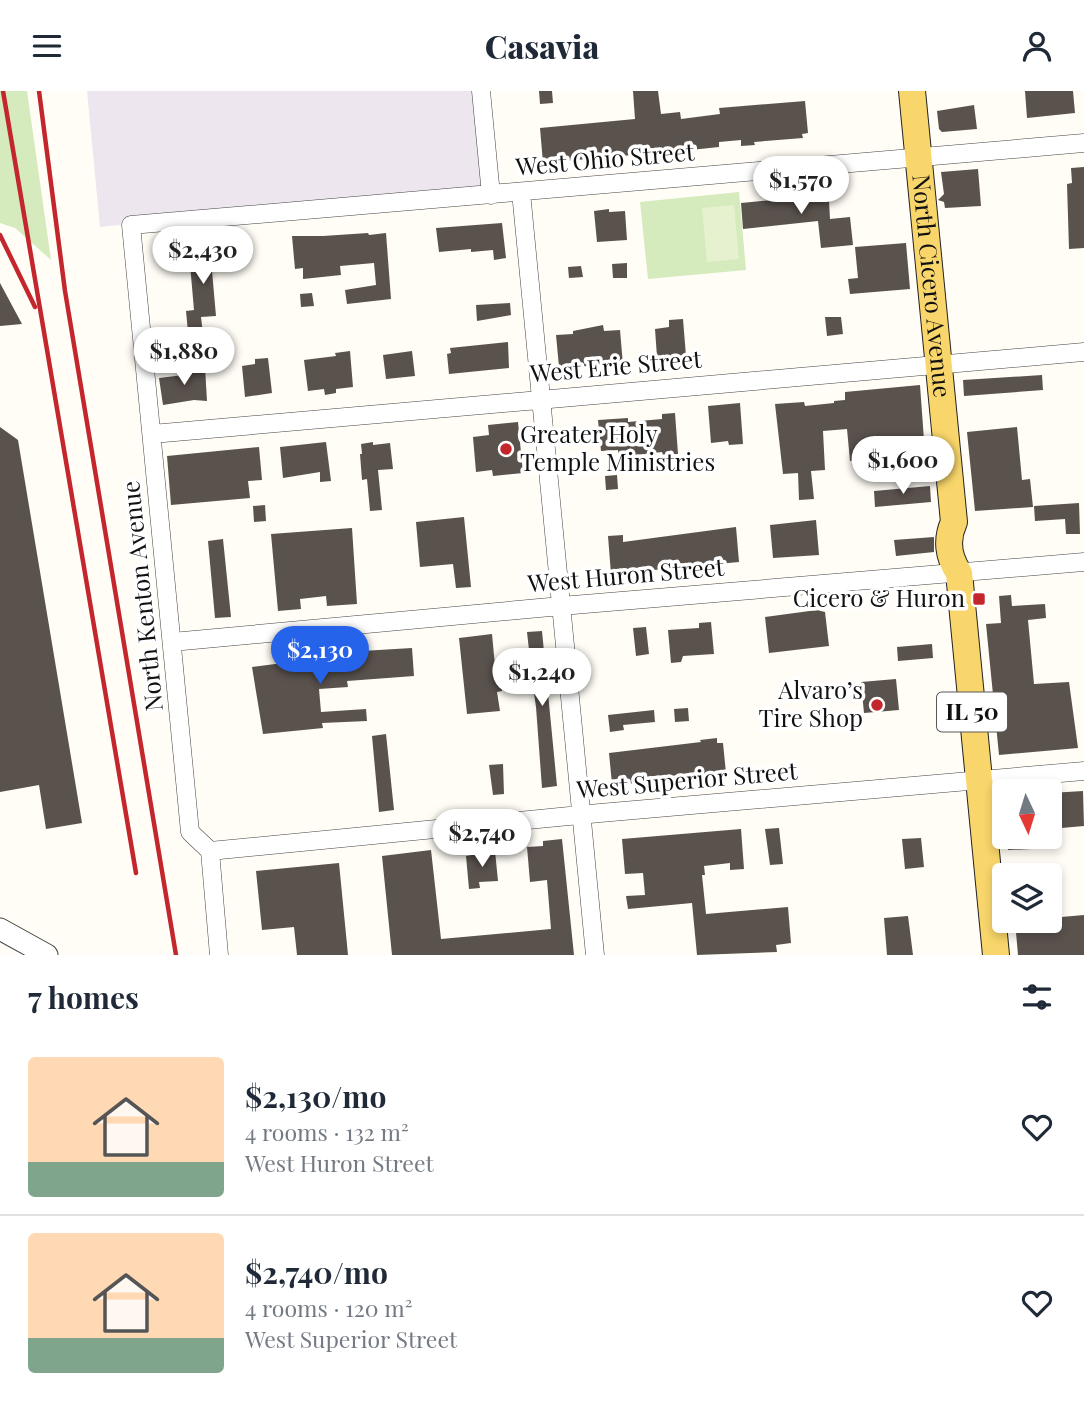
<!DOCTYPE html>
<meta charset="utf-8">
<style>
body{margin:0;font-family:"Playfair Display",serif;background:#f6f6f7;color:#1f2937;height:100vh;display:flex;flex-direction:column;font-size:26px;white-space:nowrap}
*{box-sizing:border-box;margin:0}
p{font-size:23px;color:#747a83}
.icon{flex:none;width:38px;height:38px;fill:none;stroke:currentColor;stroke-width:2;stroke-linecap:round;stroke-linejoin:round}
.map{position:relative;height:864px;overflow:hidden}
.details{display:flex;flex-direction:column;background:#fff;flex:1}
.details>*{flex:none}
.needle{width:46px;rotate:176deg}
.fabs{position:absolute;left:992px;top:688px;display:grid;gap:14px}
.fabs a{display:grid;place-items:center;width:70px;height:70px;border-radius:7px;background:#fff;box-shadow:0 4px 10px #0003;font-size:35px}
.price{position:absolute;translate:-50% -60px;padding:0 16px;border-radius:24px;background:#fff;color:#222;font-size:23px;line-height:46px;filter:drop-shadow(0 2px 4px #0008)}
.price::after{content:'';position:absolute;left:50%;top:42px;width:21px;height:16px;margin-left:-10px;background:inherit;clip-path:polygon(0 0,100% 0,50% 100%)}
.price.on{background:#2563eb;color:#fff}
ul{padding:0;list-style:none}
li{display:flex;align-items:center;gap:21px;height:175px;padding:0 28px}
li+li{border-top:2px solid #e0e1e3}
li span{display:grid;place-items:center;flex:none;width:196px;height:140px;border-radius:7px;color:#555}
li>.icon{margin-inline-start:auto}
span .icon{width:84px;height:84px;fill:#fffc;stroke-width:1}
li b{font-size:30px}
h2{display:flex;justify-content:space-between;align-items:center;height:84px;padding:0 28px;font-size:30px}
header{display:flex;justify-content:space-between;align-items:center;height:91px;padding:0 28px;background:#fff;font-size:32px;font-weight:800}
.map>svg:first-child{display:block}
</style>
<header><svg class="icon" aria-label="menu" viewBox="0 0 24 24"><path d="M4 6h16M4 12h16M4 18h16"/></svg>Casavia<svg class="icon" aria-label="person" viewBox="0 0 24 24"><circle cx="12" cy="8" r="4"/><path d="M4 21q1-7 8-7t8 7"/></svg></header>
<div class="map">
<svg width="1084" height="864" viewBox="0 0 1084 864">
<rect width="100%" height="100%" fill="#fffdf5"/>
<path fill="#eee6ef" d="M87,0H473L483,98L100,136Z"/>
<path fill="#d5ebbd" d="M0,0H27L51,169L15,137L0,132Z
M739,101L746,179L648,188L640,111Z"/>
<path fill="#e6f2cf" d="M734,114L739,168L707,171L702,117Z"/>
<path fill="#5a524d" d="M539,0H552L553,12L540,13Z
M633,0H658L661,23L680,21L681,28L720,23L719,17L805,10L808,42L802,43L803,47L754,51L755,54L741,55V49L719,51V56L700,58L543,72L540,37L635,28Z
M1025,0H1073L1075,22L1027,27Z
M974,14L977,38L942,41L939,38L937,20Z
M1084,76V157L1069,158L1067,93L1072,92L1071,77Z
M978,78L981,115L945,117L944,111L938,109L944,103L941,81Z
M828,92L830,128L850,126L853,154L821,157L818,130L743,138L741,112L813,105L812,93Z
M609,118V121L625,120L627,149L597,151L594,120Z
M502,132L506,167L494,169L493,159L471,161V158L439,161L436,137Z
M368,142L369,144L386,142L391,208L347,213L345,199L376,194L374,172L340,175L341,184L303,188V177L295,178L292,145H323Z
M209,148L210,153L239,150L242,176L212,180L216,225L201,226L204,251L158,256L157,244L188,241L186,220L194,219L188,150Z
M906,152L910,198L850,203L848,188L858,187L855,156Z
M627,172V187H613L612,173Z
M581,175L583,186L569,187L568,176Z
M0,192L22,233L0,235Z
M312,202L314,215L301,216L300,203Z
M510,212L511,224L477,230L476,214Z
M825,226H841L843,243L827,245Z
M683,228L686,265L657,266L655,238L669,236V229Z
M603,234L604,240L620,239L623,274L559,276L556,244L573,243V240Z
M508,251L509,277L449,283L447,263L451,262L450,257Z
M350,260L353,296L336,298V302L325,304L324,298L308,300L304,269L336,265L335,262Z
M412,260L415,285L386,288L383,264Z
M268,267L272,302L245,306L242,275L255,273V268Z
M205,276L207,310L194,309L163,314L159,287L192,283V277Z
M1042,284L1043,299L964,305L963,289Z
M920,294L925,363L850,370L847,338L823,340L825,379L811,380L814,408L799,409L798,382L783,383L775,313L804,311L805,315L834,312V310L845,309V301Z
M740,312L743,353L729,354L728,350L711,352L708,315Z
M675,322L678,363L663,364L662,361L619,366L618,359L601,360L598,329L628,327V331L662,328V323Z
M518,331L523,382L493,385L492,379L476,381L473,346L489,344L488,334Z
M0,336L18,349L82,732L46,738L39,694L0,701Z
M1017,336L1022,389L1030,388L1033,416L975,420L967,341Z
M326,351L331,390L320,391V381L283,387L280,356Z
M373,351V354L390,352L393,378L378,379L382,419L370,420L367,388L362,389L360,363H362L361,353Z
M259,356L262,389L248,390L250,407L171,414L167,365Z
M617,384L618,398L606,399L605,385Z
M930,395L931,411L875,416L874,400Z
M1079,412L1080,443H1066L1065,428L1035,430L1034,415Z
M265,414L266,430L254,431L253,415Z
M464,426L471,496L456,497L453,473L420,476L416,431Z
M816,429L819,464L773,467L770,434Z
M736,436L739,471L611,483L608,445L623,444V451Z
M352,437L357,513L327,515L326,505L300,508L301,518L278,520L271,443Z
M934,446V461L896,465L894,449Z
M223,448L231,526L215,527L208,450Z
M1011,504L1012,515L1045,513L1046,527L1028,529L1034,593L1069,591L1078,657L999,664L986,533L1001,532L999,505Z
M817,519L825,521L829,555L769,562L765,526Z
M711,531L714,563L683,565L681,571L671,572L668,539L699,537V532Z
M646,536L649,563L636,565L633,537Z
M542,540L557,695L542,697L536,616L531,581H528L527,569L530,568L527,541Z
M492,543L495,575L500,574L502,586V600L497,601L500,620L467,623L459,547Z
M932,553L933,567L898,570L897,556Z
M362,556V560L412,557L414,585L347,590L348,596L319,598L321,621L366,618L367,630L322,632L323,637L263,643L252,576L283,572L282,564L315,560V567L349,565V557Z
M896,588L899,619L864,622L861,591Z
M688,617L689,630L675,631L674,618Z
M654,619L655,631L623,634L624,639L610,641L608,624Z
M386,643L394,719L379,721L372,645Z
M717,647V652H723L726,682L681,687V684L646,687V692L612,693L609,662L701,651L700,649Z
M503,673L504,703L493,704L489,674Z
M1083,700L1084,735L1050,738V702Z
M779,737L783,773L770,774L765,738Z
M741,738L744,778L730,779V772L704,775L705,784H702L706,823L788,816L791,852L776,854L777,861L697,864L692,812L628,818L626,805L645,804L643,782L625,783L622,748Z
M1007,746H1031L1032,758L1008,759Z
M921,747L924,776L905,778L902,748Z
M562,748L574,864H392L382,765L431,759L441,848L551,838L547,789L530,791L527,756L543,755V750Z
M495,760L498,790L479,791L480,797L469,798L466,765Z
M339,772L348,864H297L294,836L262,839L256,780Z
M1084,824V864H1018L1015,830H1050V827Z
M908,825L913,864H887L884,827Z"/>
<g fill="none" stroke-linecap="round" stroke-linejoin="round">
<g stroke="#444" stroke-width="19">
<path id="minor" d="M481,0L491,104
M521,101L595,864
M152,343L1084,261
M172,551L561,515L1084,471
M210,760L600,722L1084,680
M219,864L210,760L190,741L131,134L1084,52"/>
</g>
<g stroke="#444" stroke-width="23">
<path id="tertiary" d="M0,838L47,864"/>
</g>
<g stroke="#222" stroke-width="28">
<g id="primary">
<path id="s1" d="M912,0L954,431C946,448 948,466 959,482L996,864"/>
</g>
</g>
<use href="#minor" stroke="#fff" stroke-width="18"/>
<use href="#tertiary" stroke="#fff" stroke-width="21"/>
<use href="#primary" stroke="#f9d66b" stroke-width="26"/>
<path stroke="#c4262e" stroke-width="4.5" d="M3,0L136,782
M39,0L65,200L176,864
M0,144L35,216"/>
</g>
<g fill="#c4262e" stroke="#fff" stroke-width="2.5">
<circle cx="506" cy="358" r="7"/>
<rect x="972" y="501" width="14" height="14" rx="3.5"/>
<circle cx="877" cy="614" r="7"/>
</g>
<g text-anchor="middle" stroke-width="7" stroke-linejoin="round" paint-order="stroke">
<rect fill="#fff" stroke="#585858" stroke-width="2" x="937" y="601.5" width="70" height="39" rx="5"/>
<g font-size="23" font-weight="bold" fill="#111">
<text x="972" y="629">IL 50</text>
</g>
<g font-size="24" fill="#111" stroke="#fff">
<text transform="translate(605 69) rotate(-5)" y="8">West Ohio Street</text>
<text dy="8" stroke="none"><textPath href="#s1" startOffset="196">North Cicero Avenue</textPath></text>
<text transform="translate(616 276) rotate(-5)" y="8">West Erie Street</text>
<text transform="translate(626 485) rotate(-5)" y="8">West Huron Street</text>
<text transform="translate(143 505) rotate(-96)" y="8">North Kenton Avenue</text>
<text transform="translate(687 690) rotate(-5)" y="8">West Superior Street</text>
</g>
<g font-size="24" fill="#111" stroke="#fff" text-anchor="end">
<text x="520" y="352" text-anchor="start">Greater Holy<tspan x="520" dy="28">Temple Ministries</tspan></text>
<text x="965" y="516">Cicero &amp; Huron</text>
<text x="863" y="608">Alvaro’s<tspan x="863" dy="28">Tire Shop</tspan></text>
</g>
</g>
</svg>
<div class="fabs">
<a><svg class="needle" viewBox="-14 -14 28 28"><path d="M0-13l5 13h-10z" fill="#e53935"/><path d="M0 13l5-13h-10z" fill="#747a83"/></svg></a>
<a><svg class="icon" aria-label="layers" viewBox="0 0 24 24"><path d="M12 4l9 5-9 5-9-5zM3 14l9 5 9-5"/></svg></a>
</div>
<b class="price" style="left:801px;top:125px">$1,570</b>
<b class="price" style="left:203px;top:195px">$2,430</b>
<b class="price" style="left:184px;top:296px">$1,880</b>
<b class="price" style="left:903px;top:405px">$1,600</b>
<b class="price on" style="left:320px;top:595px">$2,130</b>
<b class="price" style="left:542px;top:617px">$1,240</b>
<b class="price" style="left:482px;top:778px">$2,740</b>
</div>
<section class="details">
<h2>7 homes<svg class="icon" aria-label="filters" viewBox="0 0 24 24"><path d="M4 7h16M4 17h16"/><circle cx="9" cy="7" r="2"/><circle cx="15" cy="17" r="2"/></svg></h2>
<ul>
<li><span style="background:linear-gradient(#ffd9b3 75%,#7fa58c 0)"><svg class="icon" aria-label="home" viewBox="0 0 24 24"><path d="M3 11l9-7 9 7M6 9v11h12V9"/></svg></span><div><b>$2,130/mo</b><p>4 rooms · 132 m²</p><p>West Huron Street</p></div><svg class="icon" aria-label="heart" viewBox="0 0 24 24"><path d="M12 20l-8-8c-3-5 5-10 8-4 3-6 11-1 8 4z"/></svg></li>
<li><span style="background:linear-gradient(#ffd9b3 75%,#7fa58c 0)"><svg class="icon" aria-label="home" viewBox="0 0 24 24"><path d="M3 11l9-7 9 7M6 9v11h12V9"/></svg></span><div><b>$2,740/mo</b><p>4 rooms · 120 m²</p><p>West Superior Street</p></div><svg class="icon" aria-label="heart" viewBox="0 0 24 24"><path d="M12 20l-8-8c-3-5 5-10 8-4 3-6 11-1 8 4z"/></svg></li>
</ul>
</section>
